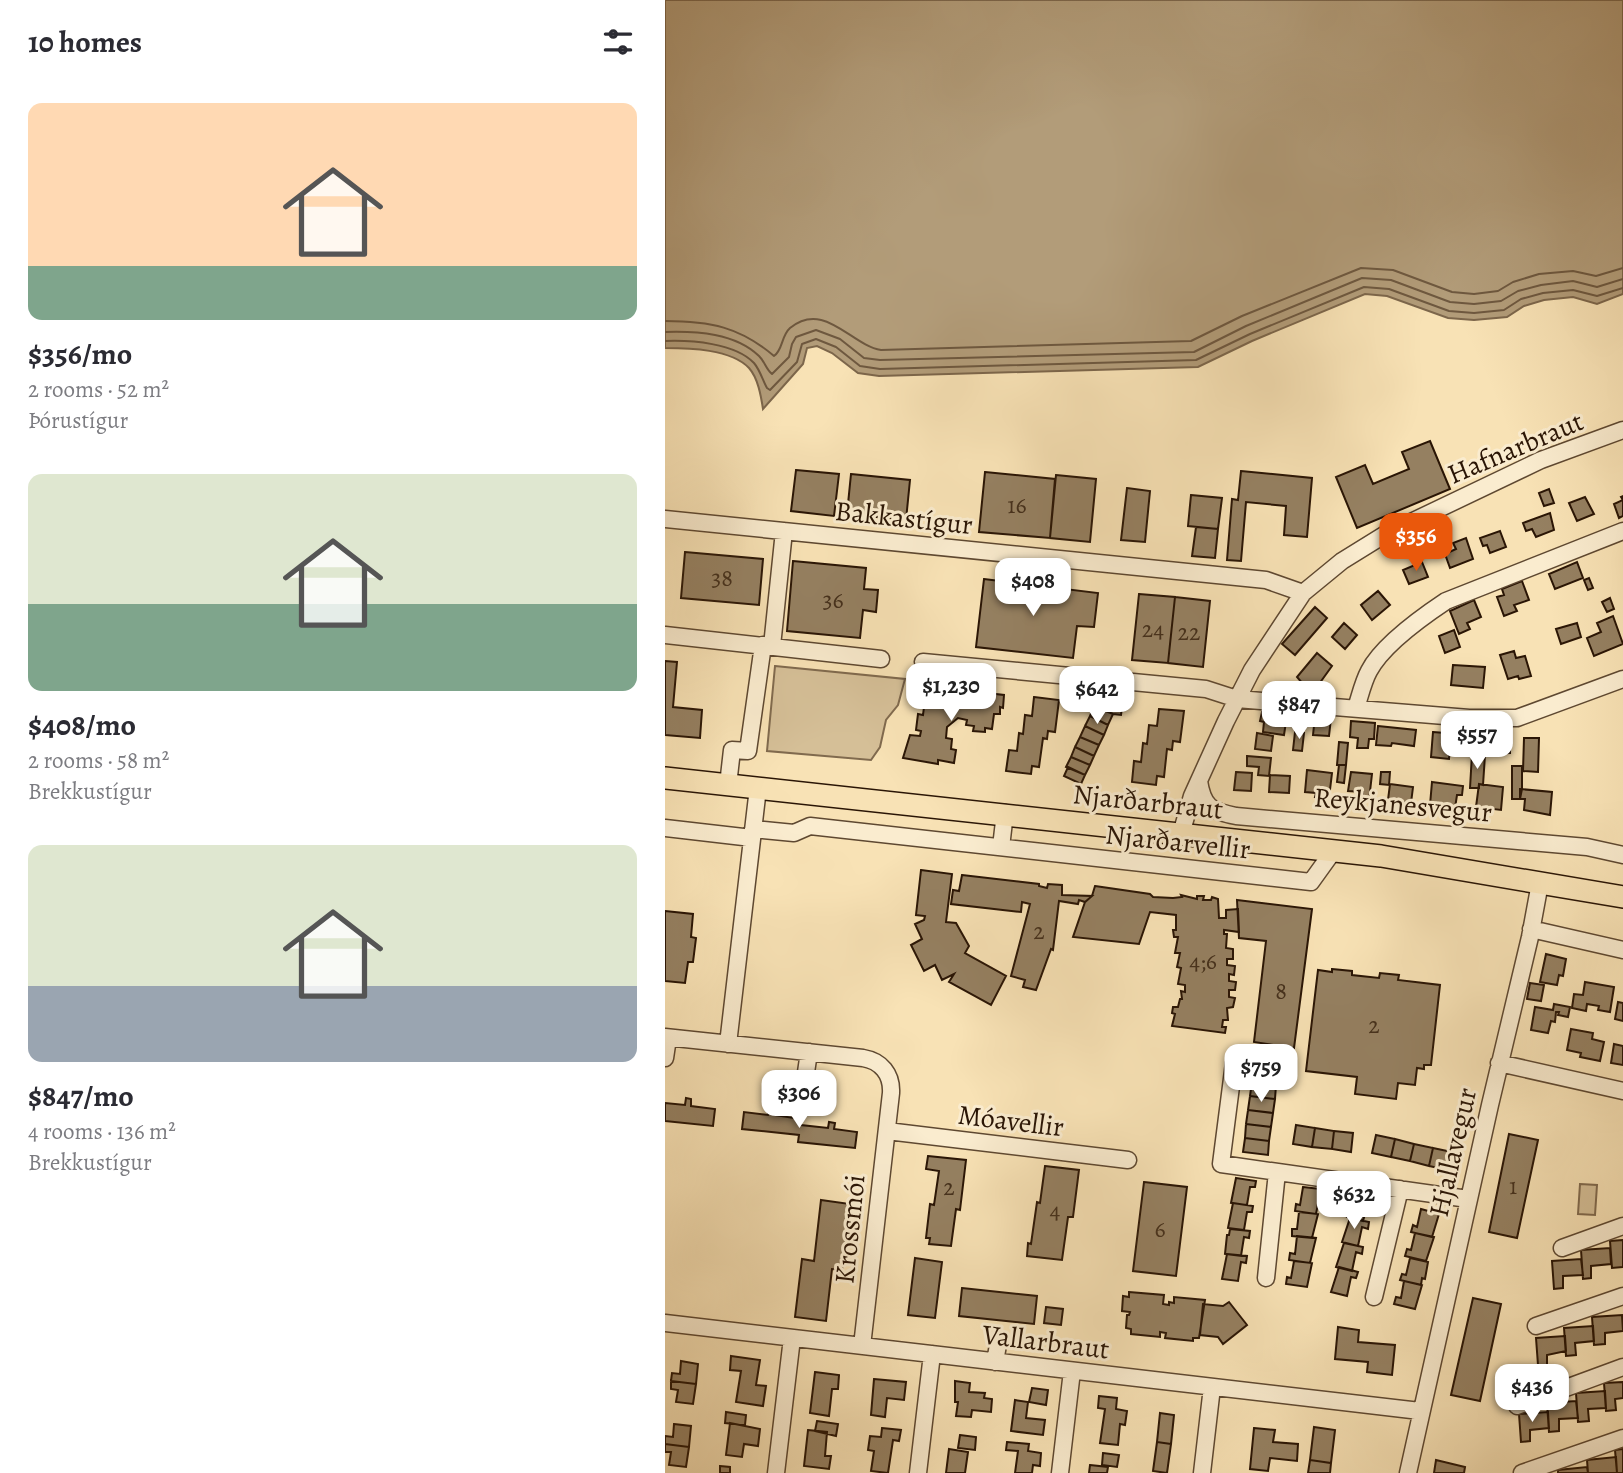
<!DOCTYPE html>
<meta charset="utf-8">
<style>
body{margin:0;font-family:Alegreya,serif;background:#f2f2f3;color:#2b2b33;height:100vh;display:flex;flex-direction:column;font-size:26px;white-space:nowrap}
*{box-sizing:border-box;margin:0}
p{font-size:23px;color:#7c7c81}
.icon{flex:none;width:38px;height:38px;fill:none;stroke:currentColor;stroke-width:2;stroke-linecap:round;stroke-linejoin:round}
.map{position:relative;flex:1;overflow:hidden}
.side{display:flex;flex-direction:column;background:#fff;width:665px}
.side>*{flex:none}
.price{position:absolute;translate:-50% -60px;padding:0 16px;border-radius:14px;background:#fff;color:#222;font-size:23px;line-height:46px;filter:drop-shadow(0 2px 4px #0008)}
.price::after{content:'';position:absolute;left:50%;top:42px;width:21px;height:16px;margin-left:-10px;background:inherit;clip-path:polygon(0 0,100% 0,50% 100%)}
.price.active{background:#ea580c;color:#fff}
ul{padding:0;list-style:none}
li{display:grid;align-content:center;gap:14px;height:371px;padding:0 28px}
li span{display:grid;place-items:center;height:217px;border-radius:14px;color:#555}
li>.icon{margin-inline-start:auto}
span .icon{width:126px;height:126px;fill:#fffc;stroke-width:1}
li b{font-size:30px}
h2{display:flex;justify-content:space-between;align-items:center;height:84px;padding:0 28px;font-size:30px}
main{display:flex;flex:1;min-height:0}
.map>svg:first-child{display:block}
</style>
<main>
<section class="side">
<h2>10 homes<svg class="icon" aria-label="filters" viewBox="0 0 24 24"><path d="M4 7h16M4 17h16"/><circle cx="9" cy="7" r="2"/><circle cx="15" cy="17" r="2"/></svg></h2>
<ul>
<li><span style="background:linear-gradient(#ffd9b3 75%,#7fa58c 0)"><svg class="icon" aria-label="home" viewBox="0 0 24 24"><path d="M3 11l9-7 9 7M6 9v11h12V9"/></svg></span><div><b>$356/mo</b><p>2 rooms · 52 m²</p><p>Þórustígur</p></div></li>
<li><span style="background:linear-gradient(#dfe7d0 60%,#7fa58c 0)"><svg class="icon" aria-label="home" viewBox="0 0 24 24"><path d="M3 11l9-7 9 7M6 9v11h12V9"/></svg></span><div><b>$408/mo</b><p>2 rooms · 58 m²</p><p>Brekkustígur</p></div></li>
<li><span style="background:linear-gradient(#dfe7d0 65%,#9aa5b1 0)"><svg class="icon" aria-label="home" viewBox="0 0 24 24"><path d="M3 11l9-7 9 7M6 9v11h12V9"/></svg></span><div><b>$847/mo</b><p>4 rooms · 136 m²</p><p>Brekkustígur</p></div></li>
</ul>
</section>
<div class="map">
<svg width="958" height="1473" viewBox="0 0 958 1473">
<rect width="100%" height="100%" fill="#f8e2b5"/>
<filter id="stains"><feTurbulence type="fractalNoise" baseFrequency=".00286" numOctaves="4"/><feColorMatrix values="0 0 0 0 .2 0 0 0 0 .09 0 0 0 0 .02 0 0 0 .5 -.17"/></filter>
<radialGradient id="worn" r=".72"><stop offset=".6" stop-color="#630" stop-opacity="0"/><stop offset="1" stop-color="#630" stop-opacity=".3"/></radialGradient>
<path fill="#d5bf97" stroke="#806a4e" stroke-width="2" d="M110,666L240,679L233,705L221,720L215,747L206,760L102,751Z
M915,1184L932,1185L930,1215L913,1214Z"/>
<path fill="#b29c79" stroke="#7c664b" stroke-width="2" d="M0,0H958V294L932,304L908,297L879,300L859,306L842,317L809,320L783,318L722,296L700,294L587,341L533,367L214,376L193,373L167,353L152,346L142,348L138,364L98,409C96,396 93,378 84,368C66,349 24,348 0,348Z"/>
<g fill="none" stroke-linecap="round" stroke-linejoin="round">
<path stroke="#6e583f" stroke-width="2" d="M0,321C45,321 75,327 109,356C118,350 116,336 125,328C159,300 186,345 216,350L526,341L577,316L696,268L728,270L787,292L809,294L833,291L848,282L874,274L908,271L931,276L958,268
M0,332C32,331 70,333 94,356C100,362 101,369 107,374L124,357L127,344L131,337L151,330L175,339L199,358L215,360L529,352L581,326L697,278L726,280L785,302L809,304L836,301L853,291L876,285L908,281L932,287L958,279
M0,341C26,340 70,343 89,363C95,370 98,381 102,388L105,390L132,362L137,344L151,339L171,347L195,366L215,369L531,360L585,334L699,287L724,289L784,311L809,313L839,310L856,299L878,293L908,290L932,296L958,288"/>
</g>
<path fill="#958061" stroke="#2a1505" stroke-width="2" d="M765,441L785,489L692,528L671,477L700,465L708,484L744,469L737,452Z
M131,470L174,474L169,516L126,511Z
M576,471L647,478L642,537L619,535L621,506L581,502L576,561L562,560L567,499L573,500Z
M320,472L390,479L385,538L314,532Z
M186,474L245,480L241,520L182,514Z
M391,475L431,479L425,542L385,538Z
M462,488L485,491L480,542L456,540Z
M884,489L889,503L879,506L874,493Z
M526,495L557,498L553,529L523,526Z
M958,496V516L954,518L949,504L958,500L956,497Z
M920,497L929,514L912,521L904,503Z
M885,513L889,530L871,537L867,529L861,531L858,523Z
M531,527L553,529L550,558L527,556Z
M835,531L841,547L825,553L822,545L818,546L815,538Z
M801,538L808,559L785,568L780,554L791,549L788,543Z
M20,552L98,559L94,605L16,598Z
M128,561L201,568L199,589L213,590L211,612L198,610L195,638L122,631Z
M757,562L763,577L744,584L738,570Z
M912,562L918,578L890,589L884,574Z
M924,578L928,588L923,590L919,580Z
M319,579L433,593L429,627L412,626L408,658L311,647Z
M857,581L864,600L849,605L852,611L839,616L832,597L839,595L837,589Z
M713,591L725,605L707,620L696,605Z
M474,594L510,597L503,663L467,660Z
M510,597L545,601L538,667L503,663Z
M945,598L949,609L942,612L937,602Z
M809,600L816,617L802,623L805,629L794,634L785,611Z
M650,607L662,618L630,655L617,644Z
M948,616L958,644L929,656L922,638L936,632L932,623Z
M679,623L692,635L680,649L667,637Z
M912,623L916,637L896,644L891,629Z
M789,630L795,647L780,653L774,636Z
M849,651L851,658L860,656L866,676L854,679L853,676L843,679L835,655Z
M652,653L667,666L654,684H638L632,677Z
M0,661L12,662L8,707L37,710L35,738L0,735Z
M788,665L820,667L818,688L786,685Z
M285,689L339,695L338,708L335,707V714H329L327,729L320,728V732L308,731L309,726L301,725L302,720L293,718L282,727L281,738L287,739L286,749L291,750L289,763L273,760V764L238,758L245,735L255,736L256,731L251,730L253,714L258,715L259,707L264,706L263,700L269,696L271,699L277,694H284Z
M369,697L394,700L390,732L383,731L382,739L378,738L374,767L367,766L366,774L341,771L344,750L352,751L354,733L358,734L360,715L367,716Z
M433,697L458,700L456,715L448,714L429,706Z
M429,706L448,714L443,725L425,716Z
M494,709L519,711L515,742L508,741L507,750L502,749L499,777L492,776L491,785L467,782L469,761L476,762L478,743L482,744L484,725L492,726Z
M597,712L622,715L619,735L598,732L599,722L595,721Z
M425,716L443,725L439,735L420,726Z
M650,716L666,718L664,736L648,735Z
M686,721L710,723L709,739H704L703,748H692L693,738L685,737Z
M420,726L439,735L434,745L415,737Z
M713,726L751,730L749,746L727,743L726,746L711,745Z
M845,730V753L818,754V731Z
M630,732L639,733L637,751L628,750Z
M768,732L792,734L791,748H785L784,759L766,757Z
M592,733L608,736L606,751L590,749Z
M415,737L434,745L429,756L410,747Z
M859,738H874L873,772L858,771Z
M674,742L683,743L681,765H672Z
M410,747L429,756L425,765L406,757Z
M807,754L820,755L818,785L814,784V788H805Z
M582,756L606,758L604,776L593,775L594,767L582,766Z
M406,757L425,765L420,775L401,767Z
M674,765H681L679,783L672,782Z
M847,766H857V789L855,799H847Z
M403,767L420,775L416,784L399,776Z
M642,770L667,773L664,798L650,797L651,793L640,792Z
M571,772L587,773L586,791L569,790Z
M686,772L707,774L704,800H697L698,792L683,791Z
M716,772H725L724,785L715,784Z
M605,775L625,776L624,793L604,792Z
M767,782L798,786L797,795H792L790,808L783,807L780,809L776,806L765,805Z
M725,784L748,787L746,803L723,800Z
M814,784L838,787L836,810L811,807Z
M855,789L887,792L885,815L859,810L860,799H855Z
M256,870L287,874L281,922L291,923L304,946L300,953L341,976L326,1005L284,982L289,974L277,980L270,965L259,971L246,945L257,939L250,924L259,920L260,916L251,915Z
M297,875L374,884V886L382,888L383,884L397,885V895L427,896L420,902L414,900L413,904L394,901L388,950L386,949L371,990L358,987L360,980L346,976L365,904L357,902L356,912L286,904L288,890L294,891Z
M430,886L485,894L488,897L508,898L517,897L516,895L532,899V896H539L538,900H546L547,897L553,899L554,918H561V910L573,909L574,932L559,930V934H562L561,948L568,949V959H562V965L570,966L569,975L564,974V981L571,982L570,990H564V997L570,998L568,1007L562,1008L563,1020H558L557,1027H561L560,1033L507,1026L510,1014L507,1013L508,1007H513L515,999H517L516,991L520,992V985L513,984L516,968L512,967L515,953H510L513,937H509L508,930H511V915L485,912L474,944L408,937L420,902L427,896Z
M572,900L647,909L629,1048L589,1042L601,941L574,938Z
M0,911L28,914L26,937L31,938L28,962H23L20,983L0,981Z
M881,954L901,959L898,976L894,975L892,985L875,982Z
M667,969L687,971V975L714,978L715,973L734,975L733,980L775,985L766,1065H759V1069L752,1068L750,1085L733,1083L731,1099L690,1094L692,1077L641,1071L653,970L667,972Z
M920,982L949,987L945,1012L933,1010L934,1006L922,1004L921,1011L907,1008L909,994L918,995Z
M865,983L879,985L876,1001L862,999Z
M953,1002L958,1003V1021L950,1019Z
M889,1004L905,1007L903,1017L893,1015L894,1012H891L890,1022L886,1021L883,1033L866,1030L870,1007L888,1010Z
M906,1029L928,1033L927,1039L939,1042L935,1061L915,1057L916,1053L902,1050Z
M949,1044L958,1046V1065L946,1063Z
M590,1054L615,1057L613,1071L588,1068Z
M579,1055H586L585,1062L579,1061Z
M577,1068L584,1069L583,1076L577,1075Z
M588,1068L613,1071L611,1085L587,1082Z
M587,1082L611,1085L610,1099L585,1096Z
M585,1096L610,1099L608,1113L583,1110Z
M21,1098L26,1099V1106L50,1109L48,1126L0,1121V1103L20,1105Z
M104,1109H110L109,1115L136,1119V1125L163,1128L164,1122L170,1123L169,1129L192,1132L190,1148L133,1142L134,1135L77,1129L79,1112L103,1115Z
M583,1110L608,1113L606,1127L581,1124Z
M581,1124L606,1127L604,1141L580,1138Z
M631,1125L650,1128L647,1147L628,1144Z
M650,1128L669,1131L667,1149L647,1147Z
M669,1131L688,1133L686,1152L667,1149Z
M844,1134L873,1140L852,1238L824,1232Z
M711,1135L730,1139L726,1157L707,1153Z
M580,1138L604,1141L603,1155L578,1152Z
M730,1139L749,1144L745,1161L726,1157Z
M749,1144L768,1148L764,1166L745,1161Z
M768,1148L787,1152L783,1170L764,1166Z
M263,1156L301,1160L295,1210L291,1209L286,1246L264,1244L265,1238H261L265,1204L269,1205L274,1171L261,1169Z
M380,1166L414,1170L408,1217H403L397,1260L362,1256L363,1243L366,1244L372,1202L375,1203Z
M571,1178L591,1181L590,1187H585L582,1205L566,1203Z
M479,1182L522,1187L511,1276L468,1271Z
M638,1187L656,1189L651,1214L630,1211L631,1204L635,1205Z
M690,1193L709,1198L708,1204L703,1203L698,1221L682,1217Z
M156,1200L185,1204L177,1270L167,1269L161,1321L130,1317L137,1259L149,1261Z
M568,1203L588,1206L587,1212H582L579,1230L563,1228Z
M756,1209L774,1214L767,1237L746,1232L748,1225L752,1227Z
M634,1212L653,1214L647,1238L627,1236V1229H632Z
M685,1218L704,1222L703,1229L697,1227L693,1246L677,1242Z
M565,1229L585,1231L584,1238L579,1237L576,1256L560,1254L562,1235H564Z
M750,1233L769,1237L761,1261L740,1256L742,1249L746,1250Z
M632,1236L651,1238L645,1263L624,1260L625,1253L630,1254Z
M958,1240V1267L947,1268L945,1241Z
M679,1243L698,1247L697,1254L691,1252L687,1271L671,1267Z
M945,1248L946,1264L926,1266V1278L918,1279L916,1250Z
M562,1254L582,1256L581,1263L576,1262L573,1281L557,1279Z
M250,1258L277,1262L270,1318L243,1315Z
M745,1258L763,1262L760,1279L757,1278L756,1285L735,1280L737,1274L741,1275Z
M916,1259L918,1275L898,1276V1288L889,1289L887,1261Z
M629,1261L647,1263L642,1287L621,1284L622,1277L626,1278Z
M674,1267L693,1272L691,1278L686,1277L682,1296L666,1292Z
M739,1281L757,1285L750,1309L729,1304L731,1297L736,1298Z
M297,1288L372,1296L369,1324L294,1316Z
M464,1292L499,1295L498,1304L504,1305V1302L509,1303V1297L540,1300L534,1338H528V1341L500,1338L501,1333L495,1332V1337L466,1334V1329L461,1328L462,1315H464L465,1312L457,1311L458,1296L464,1297Z
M808,1298L836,1304L815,1401L786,1395Z
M564,1302L582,1325L558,1344L553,1337L535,1335L538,1304L558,1306Z
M381,1307L398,1309L396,1325L379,1323Z
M957,1315L958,1331L940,1333V1344L929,1345L927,1317Z
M928,1326L929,1341L910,1343L911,1355L901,1356L899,1328Z
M673,1327L694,1330L693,1342L730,1345L727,1375L702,1372L703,1362L670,1359Z
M900,1336L901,1351L882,1355V1365H873L871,1338Z
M66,1356L95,1360L91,1385L101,1386L98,1406L71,1402L76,1371L65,1370Z
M16,1361L33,1364L31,1384L6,1381L7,1373L15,1374Z
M150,1372L174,1375L173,1389H167L164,1416L145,1413Z
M209,1379L241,1382L239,1400L222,1398L220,1417L206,1415Z
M6,1381L31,1384L28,1404L11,1402L13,1390L6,1389Z
M290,1381L305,1383L304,1392L320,1393L319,1398L327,1399L326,1412L307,1410L306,1417L291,1416L293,1402H290Z
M958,1382V1398L950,1399L951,1410L941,1411L939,1383Z
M367,1388L383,1390L381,1405L364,1402Z
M940,1391L941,1408L923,1409L924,1421L913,1422L911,1393Z
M434,1396L452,1398L451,1409L462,1411L460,1425L455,1424L453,1445L435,1443L440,1409L433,1408Z
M350,1400L363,1402L361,1418L380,1420L378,1435L346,1431Z
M911,1401L913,1418L894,1419V1431L884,1432L882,1403Z
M61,1412L81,1415L80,1425L60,1423Z
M883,1412L884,1428L865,1430V1441L856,1442L854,1414Z
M495,1413L509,1415L506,1444L492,1442Z
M152,1421L173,1424L171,1436L150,1431Z
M65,1423L95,1429L93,1446L79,1444L77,1457L61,1455Z
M9,1424L26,1426L24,1447L0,1444V1436L8,1437Z
M649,1427L670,1430L666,1463L645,1460Z
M217,1428L236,1430L234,1441L228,1440L223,1473L206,1471L209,1451L203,1450L205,1436L216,1437Z
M589,1428L610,1430L608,1442L633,1444L632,1461L605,1458L603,1471L585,1469Z
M143,1430L162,1432L160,1456H166L164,1469L139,1466Z
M295,1435L311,1437L310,1450L293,1448Z
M342,1442L364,1444L363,1451L376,1453L375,1466L368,1465L367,1473H350L353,1451L341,1450Z
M492,1442L506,1444L502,1473L488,1471Z
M0,1444L24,1447L21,1467L4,1465L6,1452H0Z
M284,1449L303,1452L300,1473H281Z
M958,1449V1473H952L950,1450Z
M438,1453L454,1455L452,1467L437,1465Z
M951,1457L952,1473H923L922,1460Z
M645,1460L666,1463L665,1473H643Z
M771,1460L800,1467L799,1473H769Z
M425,1465L443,1467L442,1473H424Z
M55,1466L65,1467V1473H55Z
M922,1467L923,1473H893V1470Z"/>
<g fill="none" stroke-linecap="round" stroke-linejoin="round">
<g stroke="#5e4831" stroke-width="19">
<path id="minor" d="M0,519L601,580L638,593
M0,635L216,659
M107,646L119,531
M258,662L541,689L572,699L804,718H852L958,679
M691,708C695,696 698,682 704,671C717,646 757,617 781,601L958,531
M534,781C538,807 546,811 571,816L922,847L958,855
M63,785L67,750L83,751L98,645
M0,828L87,838
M88,829L129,833L145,826L646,882L669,850
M516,834L527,796L561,721L587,670L638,593L677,561L719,535L876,460L958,430
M336,847L340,813
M866,929L958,950
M0,1037L198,1058C216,1061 227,1074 226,1093L197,1346
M63,1044L93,788
M0,1058L3,1038
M569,1063L556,1164L803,1199
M834,1063L958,1091
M139,1086L144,1052
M222,1131L463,1160
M897,1248L958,1226
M601,1278L612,1172
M709,1297L735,1189
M0,1323L755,1411
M871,1326L958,1296
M330,1362L334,1339
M852,1406L958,1367
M111,1473L127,1338
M253,1473L267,1354
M395,1473L407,1371
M537,1473L547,1387
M743,1473L825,1105L865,937L875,883
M857,1473L958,1438"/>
</g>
<g stroke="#2a1505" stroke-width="24">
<path id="major" d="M0,778L716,856L958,897"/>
</g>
<use href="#minor" stroke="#faeccf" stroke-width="16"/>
<use href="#major" stroke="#f8e2b5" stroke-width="21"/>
</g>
<g text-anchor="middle" stroke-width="6" stroke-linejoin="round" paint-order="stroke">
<g font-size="24" fill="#45301c">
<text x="352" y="513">16</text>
<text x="57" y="586">38</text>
<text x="168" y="608">36</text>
<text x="488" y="637">24</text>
<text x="524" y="640">22</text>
<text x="374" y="939">2</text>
<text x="538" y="969">4;6</text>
<text x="616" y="999">8</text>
<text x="709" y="1033">2</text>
<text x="848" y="1194">1</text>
<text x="284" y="1195">2</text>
<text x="390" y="1218">4</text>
<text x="495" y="1237">6</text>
</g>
<g font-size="28" fill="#2a1505" stroke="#faeccf">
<text transform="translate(850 447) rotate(-23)" y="10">Hafnarbraut</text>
<text transform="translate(239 517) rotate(6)" y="10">Bakkastígur</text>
<text transform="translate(483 801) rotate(6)" y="10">Njarðarbraut</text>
<text transform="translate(738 804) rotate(5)" y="10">Reykjanesvegur</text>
<text transform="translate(513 841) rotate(6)" y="10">Njarðarvellir</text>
<text transform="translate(346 1120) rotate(7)" y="10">Móavellir</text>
<text transform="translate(787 1152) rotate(-77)" y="10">Hjallavegur</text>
<text transform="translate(184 1229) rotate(-84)" y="10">Krossmói</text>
<text transform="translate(381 1341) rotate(7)" y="10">Vallarbraut</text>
</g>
</g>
<rect width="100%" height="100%" filter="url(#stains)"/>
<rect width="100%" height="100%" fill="url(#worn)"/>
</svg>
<b class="price active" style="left:751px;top:573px">$356</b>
<b class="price" style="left:368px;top:618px">$408</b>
<b class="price" style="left:286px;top:723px">$1,230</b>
<b class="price" style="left:432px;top:726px">$642</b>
<b class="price" style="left:634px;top:741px">$847</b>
<b class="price" style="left:812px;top:771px">$557</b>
<b class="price" style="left:596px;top:1104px">$759</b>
<b class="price" style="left:134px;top:1130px">$306</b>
<b class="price" style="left:689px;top:1231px">$632</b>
<b class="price" style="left:867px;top:1424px">$436</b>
</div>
</main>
